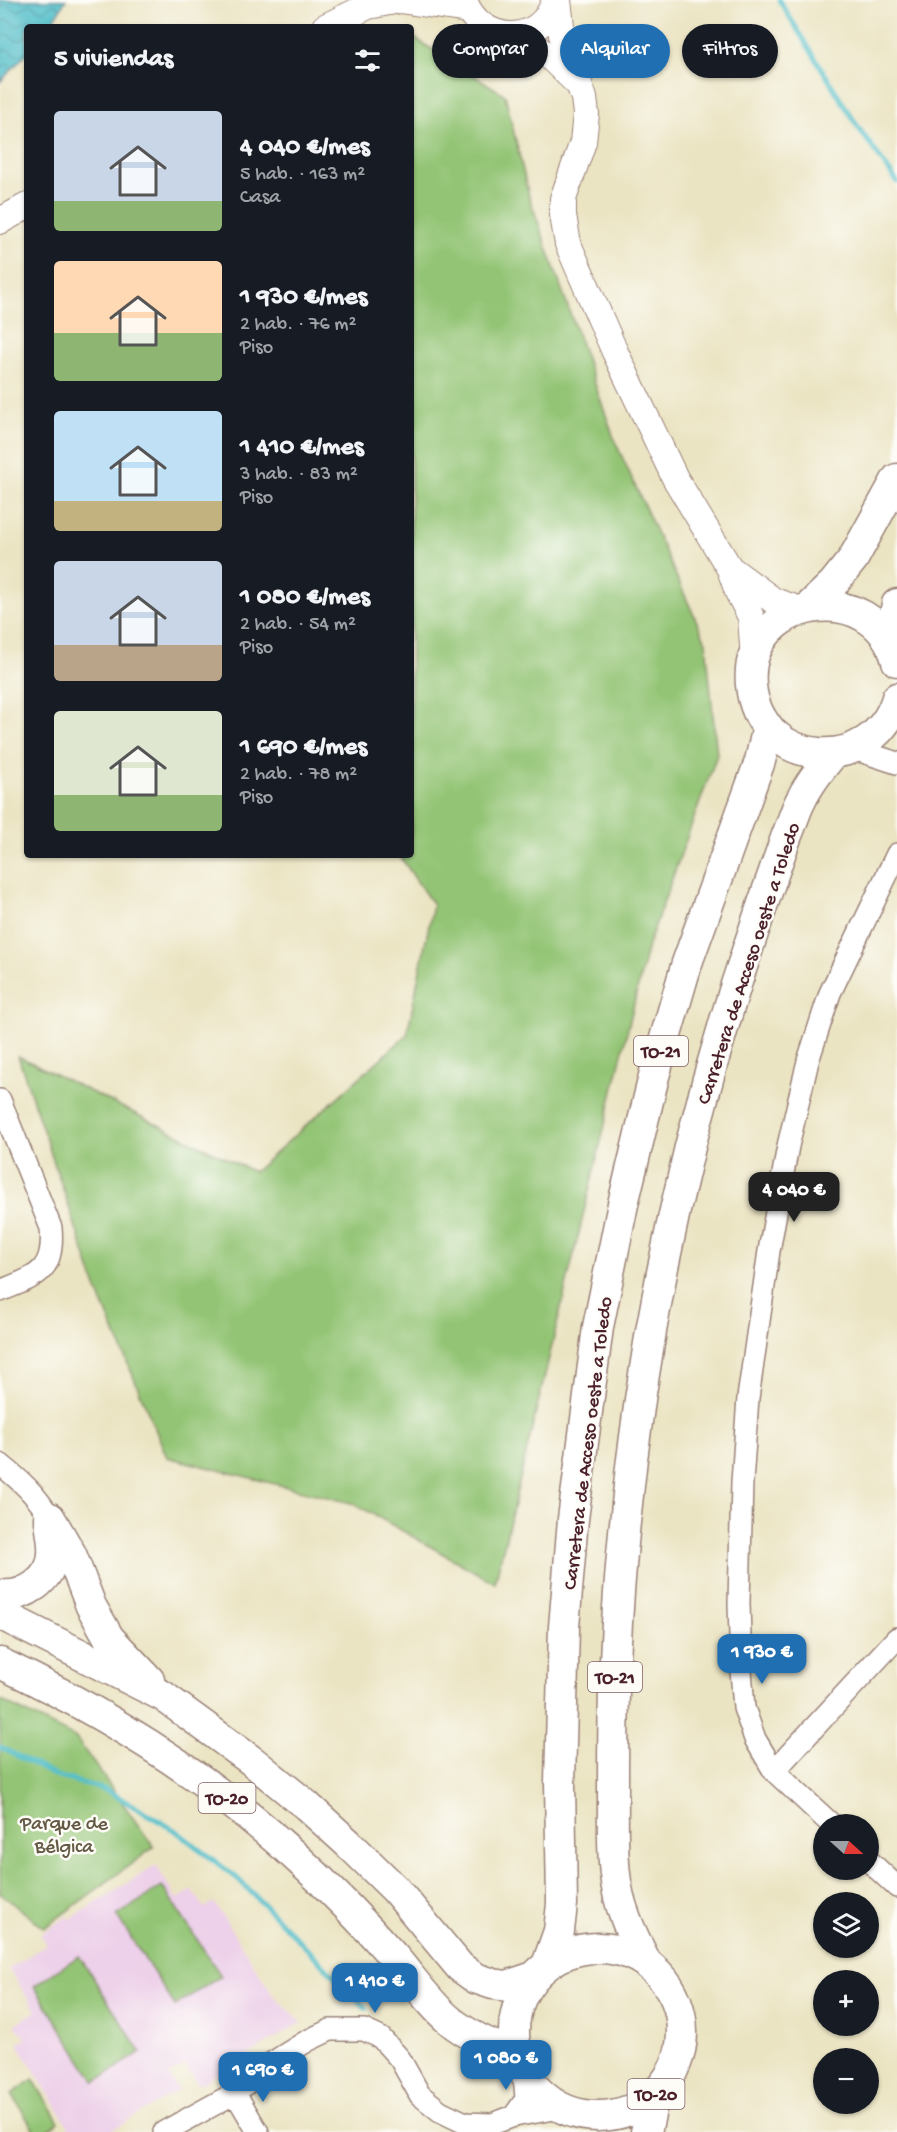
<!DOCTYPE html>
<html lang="es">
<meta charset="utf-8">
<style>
body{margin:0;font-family:"Gochi Hand",sans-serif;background:#20242c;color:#f1f3f6;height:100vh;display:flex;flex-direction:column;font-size:22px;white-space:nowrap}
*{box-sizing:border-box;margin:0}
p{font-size:20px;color:#9ea1a6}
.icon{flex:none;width:33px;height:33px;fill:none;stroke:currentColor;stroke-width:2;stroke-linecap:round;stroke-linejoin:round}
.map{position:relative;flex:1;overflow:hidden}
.drawer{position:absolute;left:24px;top:24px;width:390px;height:834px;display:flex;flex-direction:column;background:#171b24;border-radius:6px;box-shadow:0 2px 4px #0004}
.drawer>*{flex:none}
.hud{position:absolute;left:432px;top:24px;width:375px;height:54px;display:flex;gap:12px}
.needle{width:39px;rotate:111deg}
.fabs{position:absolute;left:813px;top:1814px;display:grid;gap:12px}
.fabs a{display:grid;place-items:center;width:66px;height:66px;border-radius:50%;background:#171b24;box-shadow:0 2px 4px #0004;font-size:30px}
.price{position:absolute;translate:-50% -51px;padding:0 14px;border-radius:12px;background:#1f6fb2;color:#fff;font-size:20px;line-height:39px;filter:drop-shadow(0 2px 3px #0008)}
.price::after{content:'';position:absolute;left:50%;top:36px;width:18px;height:14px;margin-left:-9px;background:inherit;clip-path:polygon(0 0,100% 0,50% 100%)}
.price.on{background:#222;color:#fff}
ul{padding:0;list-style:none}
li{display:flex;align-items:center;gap:18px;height:150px;padding:0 30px}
li span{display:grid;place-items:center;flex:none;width:168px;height:120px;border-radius:6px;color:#555}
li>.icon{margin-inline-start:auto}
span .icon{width:72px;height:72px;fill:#fffc;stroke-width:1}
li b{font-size:26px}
h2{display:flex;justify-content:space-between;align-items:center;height:72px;padding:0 30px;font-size:26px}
.tag{padding:0 21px;border-radius:27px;background:#171b24;box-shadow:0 2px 4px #0004;font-size:21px;line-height:54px}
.tag.on{background:#1f6fb2;color:#fff}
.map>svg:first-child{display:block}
</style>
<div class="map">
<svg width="897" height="2132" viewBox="0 0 897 2132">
<defs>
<pattern id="water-waves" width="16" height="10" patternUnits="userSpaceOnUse" patternTransform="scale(1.5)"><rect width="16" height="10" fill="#52bfca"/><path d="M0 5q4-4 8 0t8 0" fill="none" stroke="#469ba4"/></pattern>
</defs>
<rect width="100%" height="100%" fill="#fdfcf7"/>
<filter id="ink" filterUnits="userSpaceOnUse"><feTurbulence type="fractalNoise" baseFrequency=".0167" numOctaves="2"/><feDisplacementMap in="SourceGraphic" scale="12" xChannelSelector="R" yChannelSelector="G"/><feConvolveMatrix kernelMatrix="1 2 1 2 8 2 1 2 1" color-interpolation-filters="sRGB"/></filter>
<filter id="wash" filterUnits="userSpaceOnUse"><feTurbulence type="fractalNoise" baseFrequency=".008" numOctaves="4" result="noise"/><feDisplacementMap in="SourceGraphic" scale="24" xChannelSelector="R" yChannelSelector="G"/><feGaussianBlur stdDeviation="1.35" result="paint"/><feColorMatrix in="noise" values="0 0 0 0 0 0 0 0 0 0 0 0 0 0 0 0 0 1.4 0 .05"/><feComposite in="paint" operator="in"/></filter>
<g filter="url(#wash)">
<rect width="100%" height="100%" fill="#ebe4c3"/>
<path fill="#edd0e9" d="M156,1865L177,1899L193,1890L204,1908L214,1902L273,1995L302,2022L199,2085L185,2065L169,2075L178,2090L109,2132H72L18,2044L26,2038L15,2025L36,2011L9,1969L47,1944L40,1934L68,1916L69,1920Z"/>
<path fill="#93c474" stroke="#6e7250" stroke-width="1.5" d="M411,36L505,95L529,196L615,441L706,642L717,755L648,945L495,1583L355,1504L167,1457L97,1290L18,1056L254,1172L407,1035L433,905L399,855H411Z
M0,1700L75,1737L154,1847L44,1928L0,1893Z
M162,1886L221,1976L175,2006L117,1916Z
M79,1956L141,2052L95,2082L34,1986Z
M33,2079L59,2122L44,2132H35L12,2094Z"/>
<path fill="url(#water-waves)" stroke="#4e6f7a" stroke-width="1.5" d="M0,0H66L49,27H27V53L0,82Z"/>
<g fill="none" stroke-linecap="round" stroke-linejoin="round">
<path stroke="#52bfca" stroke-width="5" d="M779,0L858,127L897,182
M0,1747L56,1776L106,1790L176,1831L238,1879L366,2008"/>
</g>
</g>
<g filter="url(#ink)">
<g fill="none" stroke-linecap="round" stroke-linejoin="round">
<g stroke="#9a8277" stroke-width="24">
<path id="minor" d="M854,749L897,763
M0,1100L51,1228C55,1273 36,1276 0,1291
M0,1464C20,1480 37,1495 50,1518
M774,1771L897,1638
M831,1824L774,1771L755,1739L744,1708L741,1670L739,1603L742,1482L748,1398L769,1251L788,1146L808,1061L830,993L897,854
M868,1860L897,1887
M235,2093L258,2132
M514,2116L526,2099L524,2074
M164,2132L235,2093L270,2064L307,2041L330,2030H364L381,2038L400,2059L420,2095L440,2111L465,2123L492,2124L514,2116L560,2108"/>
</g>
<g stroke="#9a8277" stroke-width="28">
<path id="major" d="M400,0L468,10
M464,0C480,45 541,48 555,0
M558,0L562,35L584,98L586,114L583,142L563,199V215L568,244L615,352L675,478L730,569L738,592L751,617L754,660
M325,27L368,6L400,0
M519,35L551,58L576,82
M0,221L27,206
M732,570L774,601L801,610"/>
</g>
<g stroke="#9a8277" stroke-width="33">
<path id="highway" d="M808,608L833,584L853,559L897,479
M890,643L897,604
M897,661C875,575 743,597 751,685C759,769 873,778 897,698
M50,1518L71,1554L91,1606L109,1638L149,1680
M0,1595C24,1598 52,1580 53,1554C54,1543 51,1532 50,1521
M0,1614L163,1696L252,1761L306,1805L350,1845L395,1889L460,1967L475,1978L493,1984L507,1986L534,1977
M0,1663C108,1714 208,1776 296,1857C330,1888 363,1922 394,1957C411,1977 429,2003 448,2019C468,2036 493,2046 517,2055
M514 2032a84 84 0 1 1 168 0a84 84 0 1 1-168 0Z
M646,1962C631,1933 618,1906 615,1874C612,1849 613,1823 613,1799C613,1753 613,1707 615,1661C626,1416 672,1174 750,942C762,906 774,871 787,835C792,824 795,811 801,800C809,783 821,768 833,754
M547,1965L559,1931L562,1904L560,1782L564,1627L573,1519L598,1327L623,1204L654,1076L687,963L760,761L768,727
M646,2132L654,2097"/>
</g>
<use href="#minor" stroke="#fff" stroke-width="21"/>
<use href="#major" stroke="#fff" stroke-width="26"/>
<use href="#highway" stroke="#fff" stroke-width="30"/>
</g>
</g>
<g text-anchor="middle" stroke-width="5" stroke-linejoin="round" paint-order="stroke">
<g fill="#fdfcf7" stroke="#806168" stroke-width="1.5">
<rect x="634" y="1036" width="54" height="30" rx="4.5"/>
<rect x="588" y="1662" width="54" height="30" rx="4.5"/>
<rect x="198.5" y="1783" width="57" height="30" rx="4.5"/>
<rect x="627.5" y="2079" width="57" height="30" rx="4.5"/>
</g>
<g font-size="18" font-weight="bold" fill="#4a1f2b">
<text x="661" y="1057">TO-21</text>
<text x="615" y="1683">TO-21</text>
<text x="227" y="1804">TO-20</text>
<text x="656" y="2100">TO-20</text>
</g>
<g font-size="20" fill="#4a1f2b" stroke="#fdfcf7">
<text transform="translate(747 963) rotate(-72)" y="7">Carretera de Acceso oeste a Toledo</text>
<text transform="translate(586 1443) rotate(-83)" y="7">Carretera de Acceso oeste a Toledo</text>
</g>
<g font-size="20" fill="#645945" stroke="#fdfcf7">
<text x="64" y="1829">Parque de<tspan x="64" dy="23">Bélgica</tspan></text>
</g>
</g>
</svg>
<div class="fabs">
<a><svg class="needle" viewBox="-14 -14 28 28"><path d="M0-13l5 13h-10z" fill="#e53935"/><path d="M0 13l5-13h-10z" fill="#9ea1a6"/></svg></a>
<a><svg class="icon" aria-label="layers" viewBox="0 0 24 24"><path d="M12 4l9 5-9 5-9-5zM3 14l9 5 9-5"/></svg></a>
<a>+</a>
<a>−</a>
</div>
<b class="price on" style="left:794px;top:1223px">4 040 €</b>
<b class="price" style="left:762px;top:1685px">1 930 €</b>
<b class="price" style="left:375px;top:2014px">1 410 €</b>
<b class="price" style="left:506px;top:2091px">1 080 €</b>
<b class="price" style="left:263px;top:2103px">1 690 €</b>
<div class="hud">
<a class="tag">Comprar</a>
<a class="tag on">Alquilar</a>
<a class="tag">Filtros</a>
</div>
<section class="drawer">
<h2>5 viviendas<svg class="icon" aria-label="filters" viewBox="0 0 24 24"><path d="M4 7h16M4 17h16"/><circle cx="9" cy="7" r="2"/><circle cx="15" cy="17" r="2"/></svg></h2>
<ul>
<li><span style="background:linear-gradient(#c9d6e8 75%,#8fb573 0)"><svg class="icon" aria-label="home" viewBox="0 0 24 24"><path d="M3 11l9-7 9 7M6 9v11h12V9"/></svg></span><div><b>4 040 €/mes</b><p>5 hab. · 163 m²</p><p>Casa</p></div></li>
<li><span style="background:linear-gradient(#ffd9b3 60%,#8fb573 0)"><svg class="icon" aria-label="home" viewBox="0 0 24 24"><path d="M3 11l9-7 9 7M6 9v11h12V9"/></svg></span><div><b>1 930 €/mes</b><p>2 hab. · 76 m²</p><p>Piso</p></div></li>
<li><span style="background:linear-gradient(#bfe0f5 75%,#c2b280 0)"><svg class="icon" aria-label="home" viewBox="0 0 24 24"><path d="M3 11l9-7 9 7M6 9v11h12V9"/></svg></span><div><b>1 410 €/mes</b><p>3 hab. · 83 m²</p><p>Piso</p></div></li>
<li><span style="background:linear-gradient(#c9d6e8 70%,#b9a48a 0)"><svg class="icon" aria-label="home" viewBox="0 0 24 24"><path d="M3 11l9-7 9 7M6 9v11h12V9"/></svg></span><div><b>1 080 €/mes</b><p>2 hab. · 54 m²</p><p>Piso</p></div></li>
<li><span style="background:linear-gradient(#dfe7d0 70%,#8fb573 0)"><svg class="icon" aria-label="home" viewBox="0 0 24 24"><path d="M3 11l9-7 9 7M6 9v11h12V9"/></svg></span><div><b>1 690 €/mes</b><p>2 hab. · 78 m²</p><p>Piso</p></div></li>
</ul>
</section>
</div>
